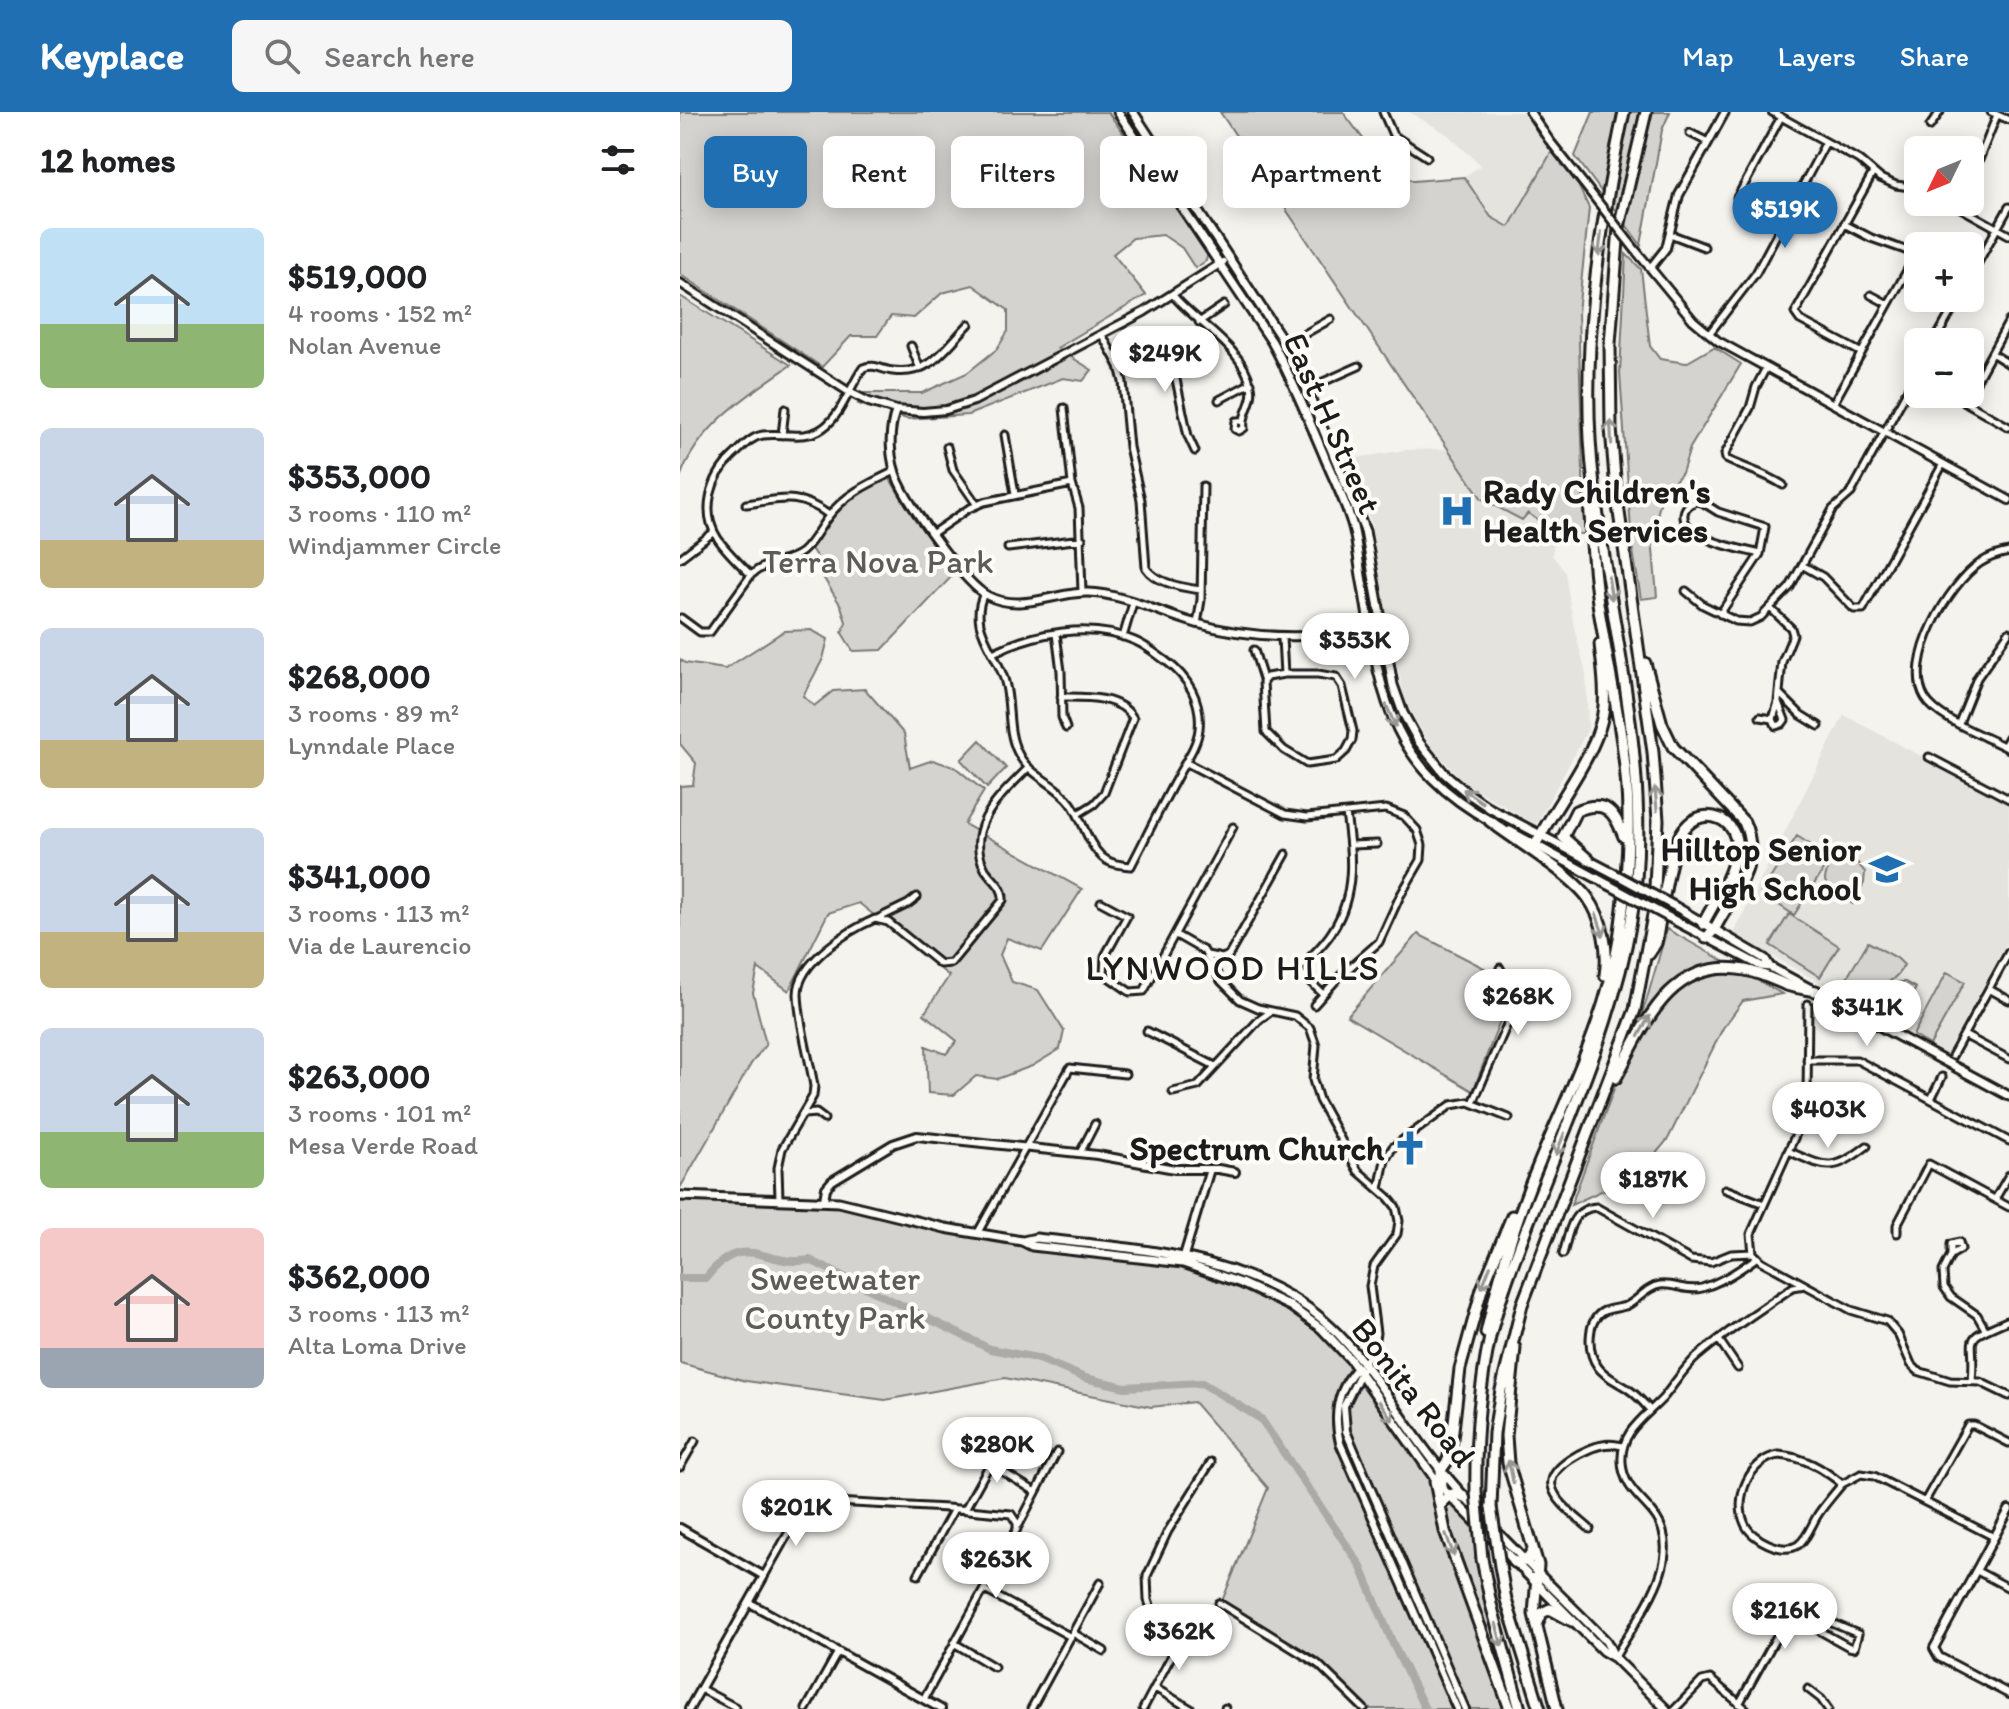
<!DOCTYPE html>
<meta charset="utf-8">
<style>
body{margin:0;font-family:Itim,sans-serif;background:#f6f6f6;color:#202124;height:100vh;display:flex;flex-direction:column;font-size:30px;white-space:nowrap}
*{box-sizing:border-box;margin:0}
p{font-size:26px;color:#757577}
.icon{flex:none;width:44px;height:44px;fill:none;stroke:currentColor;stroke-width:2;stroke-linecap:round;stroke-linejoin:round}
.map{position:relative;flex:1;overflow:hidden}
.details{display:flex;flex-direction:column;background:#fff;width:680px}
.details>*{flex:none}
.guide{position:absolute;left:24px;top:24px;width:760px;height:72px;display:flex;gap:16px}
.needle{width:52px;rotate:227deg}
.fabs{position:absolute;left:1224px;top:24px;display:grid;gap:16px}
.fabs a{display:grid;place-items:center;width:80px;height:80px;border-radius:12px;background:#fff;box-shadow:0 4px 20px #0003;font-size:40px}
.price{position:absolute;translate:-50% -68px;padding:0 18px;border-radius:28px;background:#fff;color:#222;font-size:26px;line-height:52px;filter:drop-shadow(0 2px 4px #0008)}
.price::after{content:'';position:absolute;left:50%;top:48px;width:24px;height:18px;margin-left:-12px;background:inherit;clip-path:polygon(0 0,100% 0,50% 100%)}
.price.active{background:#1f6fb2;color:#fff}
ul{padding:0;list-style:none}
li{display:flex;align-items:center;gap:24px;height:200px;padding:0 40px}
li span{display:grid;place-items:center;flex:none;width:224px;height:160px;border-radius:12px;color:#555}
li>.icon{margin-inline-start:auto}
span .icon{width:96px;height:96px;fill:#fffc;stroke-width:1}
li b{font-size:34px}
h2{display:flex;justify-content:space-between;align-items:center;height:96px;padding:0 40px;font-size:34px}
.tag{padding:0 28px;border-radius:12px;background:#fff;box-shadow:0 4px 20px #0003;font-size:28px;line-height:72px}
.tag.active{background:#1f6fb2;color:#fff}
header{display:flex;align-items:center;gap:48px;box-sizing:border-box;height:112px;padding:0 40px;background:#1f6fb2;color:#fff}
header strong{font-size:38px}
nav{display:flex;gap:44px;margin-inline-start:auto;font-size:28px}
.search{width:560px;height:72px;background:#f6f6f6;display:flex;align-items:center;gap:20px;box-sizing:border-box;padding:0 28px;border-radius:12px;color:#757577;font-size:30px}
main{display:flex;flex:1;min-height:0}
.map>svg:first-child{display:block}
</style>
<header>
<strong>Keyplace</strong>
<div class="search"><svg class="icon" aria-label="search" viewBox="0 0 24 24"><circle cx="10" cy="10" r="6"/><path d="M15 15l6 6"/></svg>Search here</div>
<nav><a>Map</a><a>Layers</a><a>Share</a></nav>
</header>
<main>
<section class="details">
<h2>12 homes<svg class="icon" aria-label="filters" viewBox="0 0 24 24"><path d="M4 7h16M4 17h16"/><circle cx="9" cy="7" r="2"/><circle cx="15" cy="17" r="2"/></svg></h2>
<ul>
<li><span style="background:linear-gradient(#bfe0f5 60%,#8fb573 0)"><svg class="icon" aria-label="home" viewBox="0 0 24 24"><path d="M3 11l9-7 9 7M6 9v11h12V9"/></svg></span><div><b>$519,000</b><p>4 rooms · 152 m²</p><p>Nolan Avenue</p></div></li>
<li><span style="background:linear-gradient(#c9d6e8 70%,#c2b280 0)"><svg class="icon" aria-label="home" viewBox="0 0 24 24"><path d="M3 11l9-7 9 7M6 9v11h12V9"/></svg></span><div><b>$353,000</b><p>3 rooms · 110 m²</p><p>Windjammer Circle</p></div></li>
<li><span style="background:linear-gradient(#c9d6e8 70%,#c2b280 0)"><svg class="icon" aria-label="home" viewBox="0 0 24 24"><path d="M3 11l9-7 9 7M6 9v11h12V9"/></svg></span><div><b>$268,000</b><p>3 rooms · 89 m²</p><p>Lynndale Place</p></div></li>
<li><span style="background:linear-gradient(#c9d6e8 65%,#c2b280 0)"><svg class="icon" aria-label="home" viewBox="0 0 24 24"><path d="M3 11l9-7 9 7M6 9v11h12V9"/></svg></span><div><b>$341,000</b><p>3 rooms · 113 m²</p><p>Via de Laurencio</p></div></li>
<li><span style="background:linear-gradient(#c9d6e8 65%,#8fb573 0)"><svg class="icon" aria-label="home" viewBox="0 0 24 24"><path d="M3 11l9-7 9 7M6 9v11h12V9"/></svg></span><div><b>$263,000</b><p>3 rooms · 101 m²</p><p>Mesa Verde Road</p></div></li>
<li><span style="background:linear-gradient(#f6c9c9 75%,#9aa5b1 0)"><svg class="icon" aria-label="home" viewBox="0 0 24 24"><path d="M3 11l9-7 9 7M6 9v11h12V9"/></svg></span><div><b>$362,000</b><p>3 rooms · 113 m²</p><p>Alta Loma Drive</p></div></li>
</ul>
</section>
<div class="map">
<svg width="1329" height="1597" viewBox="0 0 1329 1597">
<rect width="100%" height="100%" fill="#f4f3ee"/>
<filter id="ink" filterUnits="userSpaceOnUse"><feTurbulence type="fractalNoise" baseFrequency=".0125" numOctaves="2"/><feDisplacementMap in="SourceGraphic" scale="16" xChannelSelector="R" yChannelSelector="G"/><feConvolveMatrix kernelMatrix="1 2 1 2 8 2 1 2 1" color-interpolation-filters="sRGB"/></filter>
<g filter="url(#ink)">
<path fill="#e4e3de" d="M729,0H845L872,39L829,115L811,106L784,65L801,53L767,22Z
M770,337L802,387L848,400L875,421L872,443L885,460L893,511L906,562L908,617L856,713L785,671L752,636L726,592L706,507L691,410L665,348L725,338Z
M1164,603L1329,691V827L1266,942L1053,822Z"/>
<path fill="#d4d3cf" stroke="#787876" stroke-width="2" d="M0,0H428L528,140L526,149L515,156L502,136L483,123L453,126L433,142L466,183L377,236L412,258L403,269L383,266L288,303L227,307L178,292L184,281H242L287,261L317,237L328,219V198L293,173L262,181L234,206L211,204L197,224H171L142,255L0,162Z
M540,0H663L699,48L733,69L784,65L811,105L829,115L872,39L899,75L909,96L898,201L905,422L875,421L848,401L842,408L802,387Z
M913,0H990L982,18L961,133L895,44Z
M946,142L961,157L970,234L980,247L1006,251L1034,235L1061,252L1010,336L1002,361L982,383L972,425L977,485L961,487L952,433L940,261Z
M0,184L111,253C69,282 17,315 0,366Z
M210,367L232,403L274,462L202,538L173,539L162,521L166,510L161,494L143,465L142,453L130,435L162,394L181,377Z
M131,518L148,527L143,547L123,584L134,594L153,579L185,577L224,622L230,656L253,648L276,656L304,679L284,712L402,777L362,839L327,826L320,843L332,870L358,878L384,919L380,937L352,954L317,967L296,964L274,983L248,981L246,934L266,942L277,929L244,902L269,864L179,791L148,801L109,879L78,856L73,881L86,932L71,952L0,1076V674L13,673L16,651L0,632V547L5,551L45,557L104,519Z
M300,628L326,656L307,676L281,648Z
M1117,724L1151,746L1114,803L1081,781Z
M1156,742L1176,749L1185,760L1184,771L1173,792C1146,773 1135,776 1156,742Z
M1109,802L1159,834L1140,865L1090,833Z
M987,817L1102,882L1063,889L1043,916L988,1027L960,1061L891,1093L966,890Z
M738,822L812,860L826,893L793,979L667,904Z
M1188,830L1217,846L1224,853C1210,878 1189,880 1165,869Z
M1267,860L1285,870L1250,933L1233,923Z
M1219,870H1225L1236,876L1224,895L1209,884L1211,875Z
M0,1084L144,1088L297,1122L488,1143L532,1155L594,1180L629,1201L661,1230L749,1348L792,1399L802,1447L801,1467L837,1597H684L647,1557L542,1489L588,1376L514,1290L471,1295L325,1266L205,1288L66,1269L0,1251Z"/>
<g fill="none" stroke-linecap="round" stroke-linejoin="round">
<path stroke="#abaaa6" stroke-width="8" d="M0,1166H26C65,1116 84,1156 130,1148L310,1237L357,1246L405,1266L445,1275L522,1271L581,1307L680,1453L714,1534L745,1597"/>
<g stroke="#1c1c1c" stroke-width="11">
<path id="street" d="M703,0L713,23L747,45
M1092,0L1179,48L1200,66L1216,73L1238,76
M1311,0L1329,8
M1250,14L1260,0
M1010,21L1028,30
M1299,48L1317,3
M1057,86L1101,5
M1270,90L1329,123
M990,122L1024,135
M1290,165L1329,95
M493,183C518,213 562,234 571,274C575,290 561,302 564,316L559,319L555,317L556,309H563
M1191,183L1208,192
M519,210L544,193
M1029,222L1076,161L1146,30
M422,223L439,254L443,270L449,335L461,388L466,456C476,471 504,476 521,478
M621,224L651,207
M1254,230L1279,186
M231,234L240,257
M1180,240L1120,208L1115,201L1193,61
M1313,242L1329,252
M439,254L483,241L491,244L508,324L515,339
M1086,256L1076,275L1070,296L1045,342L1046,347C1066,357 1085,361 1103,373
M643,270L679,254
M1271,282L1329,315
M539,288L571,271
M1285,290L1329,209
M1153,292L1233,148L1228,139L1191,126L1164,112
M384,296L392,372L399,396L402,480
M102,323L105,297
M325,323L335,382
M267,335L273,358L297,393
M1017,389L1022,390L1038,400L1085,415L1080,442C1062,437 1001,427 1004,402C1005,394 1010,392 1017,389Z
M66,392C101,387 118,380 149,403
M253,421L288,397L304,390L392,372
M328,436L402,427
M1329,440C1318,442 1309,445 1300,451C1269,472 1223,549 1245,586C1258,608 1306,624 1329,637
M0,446L34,420
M1122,453L1143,465L1174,497H1183L1263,352
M71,463C60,452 47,440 38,427C20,399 31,365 53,344C62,336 70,325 83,323C103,320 125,329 143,316C162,303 170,274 183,256C194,251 202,258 213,259C251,264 266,235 289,212
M1006,479L1023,493L1056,509L1070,510L1081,505L1110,475L1153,397L1171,381L1238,259
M304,482C299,491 298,501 300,512C305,534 322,552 326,574C331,596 327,620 338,641C349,664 376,671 391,691C403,708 407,731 422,745C430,752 440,753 451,754C466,725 480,696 496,667C504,651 517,635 519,617C522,589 508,565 486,549C476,542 467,534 455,529C411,510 354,520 313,541
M1090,496L1111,516L1113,523L1102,550L1098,590L1093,607L1096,614L1102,612L1105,608L1098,590
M1040,502L1080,442
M1,506L20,520H30L71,463C89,447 105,453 122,440C133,431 139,416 148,405C165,382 190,371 215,359
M517,512L521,488L523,374
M376,522L381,559L382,605L386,616
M443,525L453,491
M602,526L604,562
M574,538L583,567
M604,562H638L656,565L662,574L673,619L672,628L666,639L656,648L627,652L604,638L586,620L583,570L587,565Z
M1099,581L1121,603L1139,614
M381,585C404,585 439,583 453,606L424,681L414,692L398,702
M1080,605L1093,607
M1279,611L1297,566L1329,520
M1324,634L1329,625
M1249,645L1329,687
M505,650L605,702L627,705L706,697L724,704L737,718L742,733L741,748L720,784L699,830L658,866L634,893
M671,733L697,732
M421,790L447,804L425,844L424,862L450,880L464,879L553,715
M199,806L228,792L237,785
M496,823L524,839L541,869L560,888L578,896L615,904L630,916L636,933L633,968L639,988L678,1059L708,1085L716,1095L719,1109L717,1122L694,1154L690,1174L696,1221L693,1237L684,1251
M527,843L542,846L549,843L606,742
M1309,877L1329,888
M642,881L622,862L620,856C631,844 645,832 653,818C676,782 672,741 666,702
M467,919L535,954
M1284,923L1329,947
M1272,944L1329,840
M1127,948H1177L1329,1029
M493,980L518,974L579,908L590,900
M1251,987L1262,965
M793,991L832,901L830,877L820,856
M124,1002L136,1001L144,1007
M1108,1039C1147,1056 1152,1061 1187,1034
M400,1041L415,1012
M699,1077L705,1048L713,1035L771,993L789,990L829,1006
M1045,1077L1084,1092
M99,1087L98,1056L102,1037L133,984L134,974C129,944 119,912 118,882C118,850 169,818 195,807L208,810L260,852L271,851L323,788C324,774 312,768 305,757C283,714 322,683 348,656
M1315,1087L1329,1063
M1217,1121V1113L1249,1052L1329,1095
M297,1122L390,956L445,962
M1073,1141L1071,1122L1124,1004L1127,987L1128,892
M883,1142C889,1122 890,1097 916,1095L1011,1148L1031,1150L1051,1142L1073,1141L1081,1149L1171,1198L1207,1209L1218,1222L1231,1252L1238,1259L1270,1269L1300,1270L1329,1284
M1271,1143V1132L1279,1130L1281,1137L1271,1143L1263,1159L1264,1175L1271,1185L1297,1203L1305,1217
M1039,1228L1058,1256
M1292,1269C1297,1221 1277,1230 1329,1208
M970,1298C963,1290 956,1282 948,1277C938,1270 925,1265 918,1255C907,1240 906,1208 924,1199C932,1196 941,1196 948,1193C959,1187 967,1175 980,1173C994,1171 1007,1180 1022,1176C1042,1170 1060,1158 1076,1146
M1099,1343C1124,1345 1142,1356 1162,1372C1154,1382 1146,1391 1139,1401C1132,1411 1128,1426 1118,1433C1103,1443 1071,1427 1065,1412C1053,1386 1070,1347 1099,1343Z
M0,1355L15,1329
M1162,1372L1181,1362L1194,1364L1314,1425
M1245,1389L1288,1313H1294L1329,1331
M285,1397L310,1352L356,1380
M339,1413L377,1340
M910,1417C898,1406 875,1390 872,1374C868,1355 908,1335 923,1333C930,1331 936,1333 943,1334
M1297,1459L1329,1476
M238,1463L274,1397
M84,1464L123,1395L136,1389L267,1396L331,1402L337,1411V1417L244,1587
M305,1478L391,1525
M539,1491L638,1552L684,1597
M393,1521L424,1539
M274,1531L314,1555
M935,1545C957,1505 1009,1445 973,1401C960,1385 943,1374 942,1350C940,1320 964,1306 983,1286C995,1272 1004,1255 1019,1243C1048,1218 1082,1197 1113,1175L1125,1173
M475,1576L511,1597
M21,1577L55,1595
M1128,1577L1141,1587L1148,1597
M1059,1592L1107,1506L1113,1504L1169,1535L1174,1536L1178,1522L1114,1495L1113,1504
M126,1597L158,1540
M351,1597L420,1471
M463,1597L493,1541L481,1525L468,1488L467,1464L488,1419L531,1350
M545,1597V1596
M995,1597L1022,1569L1030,1567L1066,1597"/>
</g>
<g stroke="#1c1c1c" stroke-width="12">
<path id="secondary" d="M850,0L869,28L903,71
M957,140L1013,208L1038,229L1329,388
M971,155L986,136L999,83L1045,0
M0,171L169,280L189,290L216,298L243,300L266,298L294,289L464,200L543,150
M216,298C208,320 209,348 219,370C230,394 285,473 308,484C343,502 379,477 416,481C450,485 482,502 515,511C577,529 640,527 703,516
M144,1088L146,1076L152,1069L213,1032L237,1024L417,1043L495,1057H538L555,1060
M503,1147L530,1057
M678,1255C657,1277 653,1302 660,1331L777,1597
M682,1258L664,1294L666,1319L785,1597
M1329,1398L1254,1536L1259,1545L1329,1582
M0,1416L84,1464L9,1597
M70,1491L261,1597"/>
</g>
<g stroke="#1c1c1c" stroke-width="13">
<path id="primary" d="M438,0L592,230C612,266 627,304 643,341C653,366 666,390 673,415C678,434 679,456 683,475C701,582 707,652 812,710
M453,0L613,244L685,419L713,573L723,601L739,630L764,661L786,680L811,697L933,761
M830,719L929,773
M996,795L1085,847L1090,855
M988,805L1081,854L1090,855L1329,984
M0,1084L159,1090L265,1116L342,1129L352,1134L503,1151L561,1171L610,1194L642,1217L671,1248L758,1371
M343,1129L356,1126C446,1136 533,1139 613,1186C681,1226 713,1301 762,1359C812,1419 871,1473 926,1529L935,1546L986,1597
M766,1380L923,1539L935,1546"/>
</g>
<g stroke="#1c1c1c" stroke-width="15">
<path id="highway" d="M965,551L982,612L993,635L1064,710C1083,753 1053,781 1034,818L1026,826
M810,709C836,729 891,762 908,786C923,807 929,838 925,863
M856,732C875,692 921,638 924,594C926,574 922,552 920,532
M909,748L883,725L896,699C925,687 934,698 944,725
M969,842L976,831C981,806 989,735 1004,717C1024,691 1061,708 1056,739C1051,766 1035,789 1023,812
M936,966C964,913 991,844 1065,858C1080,861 1092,867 1106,873C1115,876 1126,877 1136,879
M806,1221C819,1162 836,1105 860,1049C890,978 927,904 939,827C945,786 949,742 948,700C947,638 932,576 922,515C914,473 912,431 909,389L912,378
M835,1236L826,1324L828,1351L858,1453L854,1502L877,1597
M755,1369L765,1419L830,1597
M762,1376L761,1358L768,1348L771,1336L780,1257L802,1177L832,1104
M796,1380C795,1327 799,1278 810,1225C820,1184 836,1144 851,1104C888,1008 933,912 951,809C975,663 930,517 914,373C899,248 918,122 944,0
M760,1394L769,1383L776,1381L784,1385
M811,1395L814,1321L821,1278L842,1193L955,898L974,798L978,708L973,640L936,379L931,316L930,232L939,115L966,0
M802,1447L811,1492L840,1597
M834,1450L847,1449L853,1438
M820,1454L826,1488L860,1597
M857,1513L862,1501L870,1497L892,1509"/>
</g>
<use href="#street" stroke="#fdfcf7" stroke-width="5"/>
<use href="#secondary" stroke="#fdfcf7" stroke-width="6"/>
<use href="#primary" stroke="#fdfcf7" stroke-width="7"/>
<use href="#highway" stroke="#fdfcf7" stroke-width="9"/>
<g stroke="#1c1c1c" stroke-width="12" stroke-linecap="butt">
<path id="secondary-bridge" d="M903,71L957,140"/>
</g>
<g stroke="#1c1c1c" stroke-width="13" stroke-linecap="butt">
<path id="primary-bridge" d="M933,761L996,795
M929,773L988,805"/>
</g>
<g stroke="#1c1c1c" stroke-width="15" stroke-linecap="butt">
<path id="highway-bridge" d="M796,1380L802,1447
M811,1395L820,1454"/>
</g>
<use href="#secondary-bridge" stroke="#fdfcf7" stroke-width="6"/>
<use href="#primary-bridge" stroke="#fdfcf7" stroke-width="7"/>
<use href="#highway-bridge" stroke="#fdfcf7" stroke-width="9"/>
</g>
<defs><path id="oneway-shaft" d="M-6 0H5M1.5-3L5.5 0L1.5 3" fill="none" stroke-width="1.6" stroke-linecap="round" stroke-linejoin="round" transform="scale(2)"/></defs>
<g stroke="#989794">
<use href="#oneway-shaft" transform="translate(920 132) rotate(97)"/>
<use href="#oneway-shaft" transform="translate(931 320) rotate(-93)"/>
<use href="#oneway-shaft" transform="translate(930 476) rotate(81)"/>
<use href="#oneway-shaft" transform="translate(711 604) rotate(67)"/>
<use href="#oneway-shaft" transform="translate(793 684) rotate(-145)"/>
<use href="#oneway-shaft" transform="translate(976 687) rotate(-95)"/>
<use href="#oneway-shaft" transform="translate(920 813) rotate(72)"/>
<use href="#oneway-shaft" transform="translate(964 914) rotate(-62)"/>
<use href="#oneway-shaft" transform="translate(880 1032) rotate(112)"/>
<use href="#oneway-shaft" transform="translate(806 1165) rotate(111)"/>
<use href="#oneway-shaft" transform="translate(706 1299) rotate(55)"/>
<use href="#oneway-shaft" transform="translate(831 1360) rotate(-102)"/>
<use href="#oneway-shaft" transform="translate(770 1433) rotate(70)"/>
<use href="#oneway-shaft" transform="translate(819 1523) rotate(76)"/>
</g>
</g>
<defs>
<g id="hospital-bare" transform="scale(2.76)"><path d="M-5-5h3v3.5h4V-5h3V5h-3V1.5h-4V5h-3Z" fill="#1f6fb2" stroke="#fdfcf7" stroke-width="2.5" paint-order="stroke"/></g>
<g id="school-bare" transform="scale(2.76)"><path d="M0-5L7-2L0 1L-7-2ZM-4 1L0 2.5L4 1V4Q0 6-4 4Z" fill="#1f6fb2" stroke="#fdfcf7" stroke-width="2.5" paint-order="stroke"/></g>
<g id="church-bare" transform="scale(2.76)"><path d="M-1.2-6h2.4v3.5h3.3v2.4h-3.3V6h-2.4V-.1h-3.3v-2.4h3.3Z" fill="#1f6fb2" stroke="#fdfcf7" stroke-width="2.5" paint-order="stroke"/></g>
</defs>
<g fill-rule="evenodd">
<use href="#hospital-bare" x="777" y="399"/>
<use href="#school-bare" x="1207" y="757"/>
<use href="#church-bare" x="730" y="1036"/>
</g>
<g text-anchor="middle" stroke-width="8" stroke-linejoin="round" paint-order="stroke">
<g font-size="34" fill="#1c1c1c" stroke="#fdfcf7">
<text transform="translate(653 311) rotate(66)" y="12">East H Street</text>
<text transform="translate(734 1280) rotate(52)" y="12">Bonita Road</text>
</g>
<g font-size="34" font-weight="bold" fill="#1c1c1c" stroke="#fdfcf7" text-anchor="end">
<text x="803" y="391" text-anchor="start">Rady Children's<tspan x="803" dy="39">Health Services</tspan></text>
<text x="1181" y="749">Hilltop Senior<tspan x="1181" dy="39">High School</tspan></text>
<text x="704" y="1048">Spectrum Church</text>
</g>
<g font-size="34" fill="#5c5c5b" stroke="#fdfcf7">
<text x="198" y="461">Terra Nova Park</text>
<text x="155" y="1178">Sweetwater<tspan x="155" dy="39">County Park</tspan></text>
</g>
<g font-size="36" letter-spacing="2" fill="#1c1c1c" stroke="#fdfcf7">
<text x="553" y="868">LYNWOOD HILLS</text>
</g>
</g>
</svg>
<div class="fabs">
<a><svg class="needle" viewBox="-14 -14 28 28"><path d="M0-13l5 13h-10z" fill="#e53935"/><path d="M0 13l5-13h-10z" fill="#757577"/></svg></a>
<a>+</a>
<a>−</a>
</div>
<b class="price active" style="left:1105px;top:138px">$519K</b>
<b class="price" style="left:485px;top:282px">$249K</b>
<b class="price" style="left:675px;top:569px">$353K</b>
<b class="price" style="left:838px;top:925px">$268K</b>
<b class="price" style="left:1187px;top:936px">$341K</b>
<b class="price" style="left:1148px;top:1038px">$403K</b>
<b class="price" style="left:973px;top:1108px">$187K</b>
<b class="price" style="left:317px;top:1373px">$280K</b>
<b class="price" style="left:116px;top:1436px">$201K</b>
<b class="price" style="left:316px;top:1488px">$263K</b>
<b class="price" style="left:1105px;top:1539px">$216K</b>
<b class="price" style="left:499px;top:1560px">$362K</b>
<div class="guide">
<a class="tag active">Buy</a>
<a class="tag">Rent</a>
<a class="tag">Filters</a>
<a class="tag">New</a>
<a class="tag">Apartment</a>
</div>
</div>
</main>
